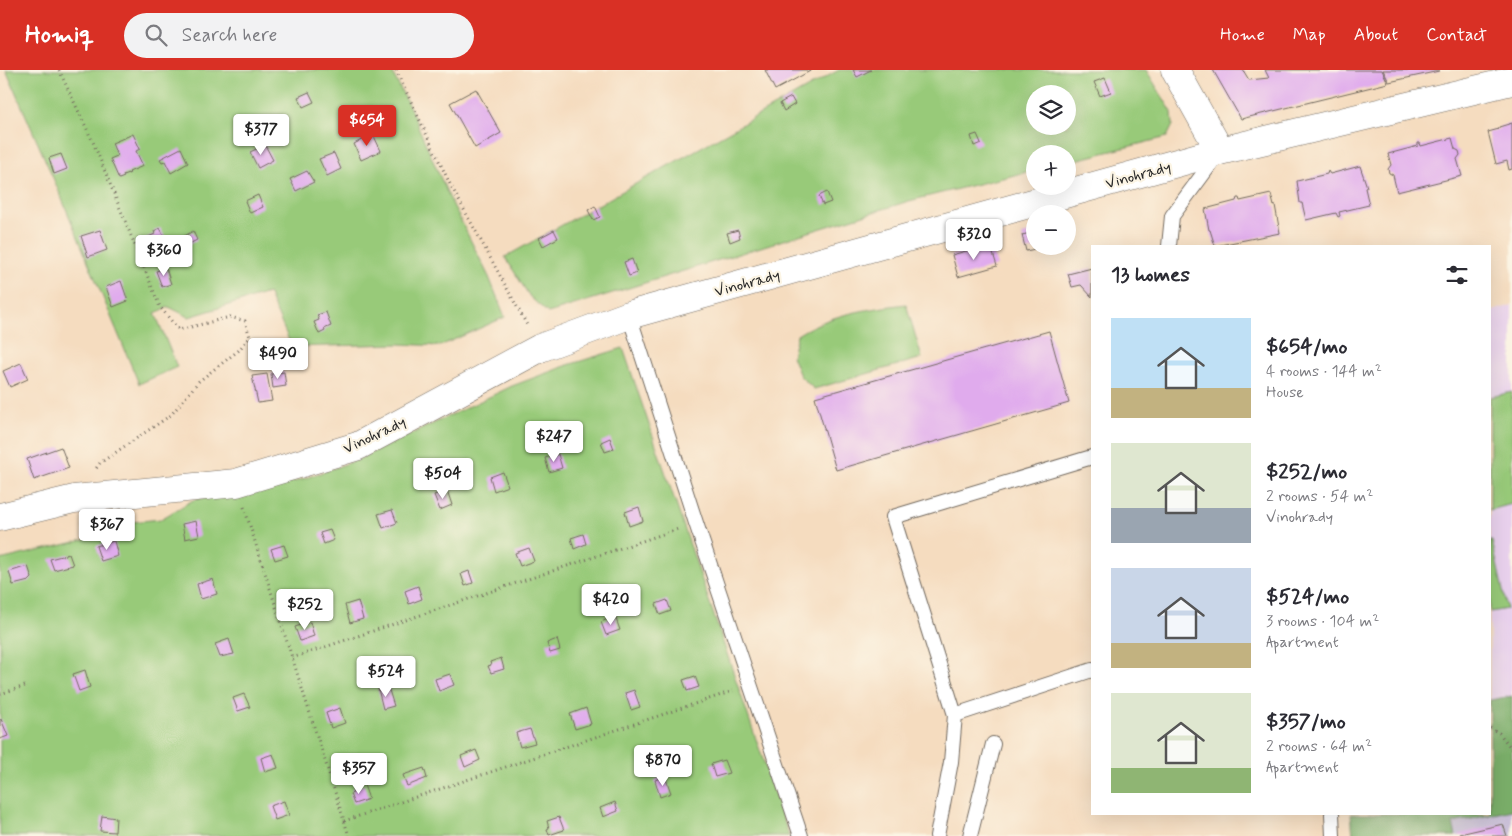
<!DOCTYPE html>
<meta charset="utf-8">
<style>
body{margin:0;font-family:Mynerve,sans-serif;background:#f2f2f3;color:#2b2b33;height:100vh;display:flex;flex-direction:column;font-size:19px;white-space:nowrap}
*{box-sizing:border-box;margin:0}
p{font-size:16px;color:#7c7c81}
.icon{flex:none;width:28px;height:28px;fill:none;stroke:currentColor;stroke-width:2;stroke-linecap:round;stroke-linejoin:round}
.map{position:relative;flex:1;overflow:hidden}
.side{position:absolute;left:1091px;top:175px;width:400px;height:570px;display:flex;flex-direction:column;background:#fff;border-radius:0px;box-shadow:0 5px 20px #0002}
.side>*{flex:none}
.controls{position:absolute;left:1026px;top:15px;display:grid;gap:10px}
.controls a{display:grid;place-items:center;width:50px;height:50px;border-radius:50%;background:#fff;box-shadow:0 5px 20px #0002;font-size:25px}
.price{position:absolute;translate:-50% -42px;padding:0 11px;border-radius:5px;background:#fff;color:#222;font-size:16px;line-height:32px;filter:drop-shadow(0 1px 2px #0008)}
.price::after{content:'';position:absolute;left:50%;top:30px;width:15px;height:11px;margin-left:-8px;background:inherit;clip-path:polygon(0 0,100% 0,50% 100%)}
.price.current{background:#d93025;color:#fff}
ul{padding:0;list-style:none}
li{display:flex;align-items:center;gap:15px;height:125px;padding:0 20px}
li span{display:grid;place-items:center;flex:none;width:140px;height:100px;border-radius:0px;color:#555}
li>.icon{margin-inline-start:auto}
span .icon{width:60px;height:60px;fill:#fffc;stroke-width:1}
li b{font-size:21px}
h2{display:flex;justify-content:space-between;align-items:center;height:60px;padding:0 20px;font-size:21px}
header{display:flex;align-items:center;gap:30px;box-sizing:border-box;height:70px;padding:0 25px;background:#d93025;color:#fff}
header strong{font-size:24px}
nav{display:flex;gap:28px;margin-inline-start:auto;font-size:18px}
.search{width:350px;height:45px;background:#f2f2f3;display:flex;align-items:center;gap:12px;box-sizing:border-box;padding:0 18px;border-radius:28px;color:#7c7c81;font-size:19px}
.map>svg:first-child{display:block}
</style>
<header>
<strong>Homiq</strong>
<div class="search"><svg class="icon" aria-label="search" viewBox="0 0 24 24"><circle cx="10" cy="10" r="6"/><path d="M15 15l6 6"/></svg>Search here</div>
<nav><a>Home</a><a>Map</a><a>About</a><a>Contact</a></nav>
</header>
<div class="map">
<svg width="1512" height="766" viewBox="0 0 1512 766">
<rect width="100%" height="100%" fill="#fcf5e5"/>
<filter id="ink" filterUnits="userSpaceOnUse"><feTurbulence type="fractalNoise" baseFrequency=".02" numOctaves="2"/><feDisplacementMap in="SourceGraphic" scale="10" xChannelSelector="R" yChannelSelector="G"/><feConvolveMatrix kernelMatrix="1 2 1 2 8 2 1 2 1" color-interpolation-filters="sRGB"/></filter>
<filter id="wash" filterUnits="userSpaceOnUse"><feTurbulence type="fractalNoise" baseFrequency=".0096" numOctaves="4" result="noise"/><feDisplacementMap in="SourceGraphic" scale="20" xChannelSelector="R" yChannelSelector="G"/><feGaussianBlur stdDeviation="1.12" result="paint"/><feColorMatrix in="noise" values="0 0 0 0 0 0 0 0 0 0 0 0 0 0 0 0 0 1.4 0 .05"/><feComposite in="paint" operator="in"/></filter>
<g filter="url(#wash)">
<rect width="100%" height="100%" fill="#f5dcbf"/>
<path fill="#e9d1ed" d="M1512,235V626L1490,630V242Z"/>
<path fill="#c9bfd7" d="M1512,740V766H1456L1453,753Z"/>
<path fill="#98ca79" stroke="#627a52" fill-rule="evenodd" d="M6,0H391L410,38L449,127L489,207L505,247L440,276L399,274L292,277L268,223L189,247L169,237L155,243L177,297L139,314L57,117Z
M839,0H1146L1172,42L1173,55L1167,67L1068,92V84H1035V100L909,131L548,243L530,227L505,187ZM1035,24H1068V56H1035Z
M906,234L922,288L814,319L800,306L792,286L797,265C830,244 868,239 906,234Z
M623,278L789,766H0V490L88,469L83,457L161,449L193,430L297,411L357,390L512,316L568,295Z
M1512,322V434L1490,440V327Z
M1490,471H1492L1507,539L1490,542Z"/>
<path fill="#7aae69" stroke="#526c4a" d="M1512,626V740L1453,753L1456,766H1353L1351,744H1490V630Z"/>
<g id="blocks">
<path fill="#e0abed" d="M765,0H812L775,20Z
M853,0H871L857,7Z
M1213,0H1243L1249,10L1269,8L1265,0H1382L1388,13L1241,49Z
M1383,0H1439V1L1389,12Z
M1105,8L1111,22L1100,26L1094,12Z
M476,19L501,63L475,78L450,33Z
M309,22L314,32L303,37L298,27Z
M791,27L795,34L784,41L780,33Z
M1512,53V99L1509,100L1507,91L1496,94L1488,62L1499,59V57Z
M133,64L140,79L136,81L143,96L129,102L130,103L128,104V103L123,105L124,107L119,109L110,89L117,86L112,73Z
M373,64L381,81L361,90L354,74Z
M977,64L981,73L974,76L971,66Z
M1452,68L1455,79L1459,81L1460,85L1457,89L1462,106L1397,122L1393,105L1389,103L1388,99L1391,95L1388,84L1418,76V73H1420L1421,76Z
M265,75L273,90L258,98L250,82Z
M181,78L188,93L171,103L165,91L162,92L160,89Z
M334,83L341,99L327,106L319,89Z
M61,84L67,99L54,104L49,88Z
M1360,96L1367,117L1365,118L1369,135L1339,142L1340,146L1338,147L1336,143L1306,150L1302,133H1300L1297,111L1327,104L1328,101L1330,104Z
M307,101L314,112L296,121L290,109Z
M827,122L831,132L823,135L819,126Z
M1271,124L1274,136L1275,135L1280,163L1215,176L1210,160H1209L1205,139L1236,131L1237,128H1239L1240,131Z
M258,125L263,137L250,143L245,131Z
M595,136L600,147L593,150L588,140Z
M160,158L167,171L149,179L144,169L155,164L154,161Z
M100,160L107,180L88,187L81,166Z
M554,160L558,168L543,176L539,168Z
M738,160L740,168L730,172L727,163Z
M193,161L197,170L187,175L183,167Z
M1035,162V176L1044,177L1026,181L1022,165Z
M990,174L997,196L958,207L952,185Z
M632,189L637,203L629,206L624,192Z
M166,198L171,214L162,217L156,201Z
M1092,198V227L1081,215L1072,217L1068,204Z
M121,211L128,231L113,237L106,217Z
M326,242L331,256L324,259L325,261L319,264L314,252L319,250L317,245Z
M1049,261L1069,333L836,400L815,327Z
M21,293L28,309L10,317L3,301Z
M284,302L286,316L273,318L271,304Z
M267,304L272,331L258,333L252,306Z
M610,368L614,379L605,382L601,372Z
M61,377L69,398L34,410L27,389Z
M558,384L562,398L549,402L545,388Z
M503,402L508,416L494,421L490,407Z
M447,420L452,435L440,440L434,425Z
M639,437L643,451L629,456L625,442Z
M392,440L397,453L383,458L378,444Z
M196,451L199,466L185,469L182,454Z
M330,460L334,470L324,474L320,463Z
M583,464L586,474L574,479L571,468Z
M114,471L118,486L101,491L96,476Z
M284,475L288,486L275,490L271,479Z
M529,478L534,491L520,496L515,483Z
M69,484L73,495L54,500L50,489Z
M28,496L32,508L29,511L13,515L9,502Z
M469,501L473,513L465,516L461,504Z
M213,509L217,524L201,529L197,514Z
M418,516L422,529L409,534L405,521Z
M667,530L671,541L660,545L656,534Z
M358,531L363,549L350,553L345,535Z
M615,546L620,560L606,565L601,552Z
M310,552L314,566L300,571L295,557Z
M229,569L234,584L220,587L215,574Z
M557,569L560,580L550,583L547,573Z
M501,588L504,599L491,603L488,596L491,595L490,592Z
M85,600L90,617L79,621L73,604Z
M450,604L454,615L439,621L435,609Z
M695,606L699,617L687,621L683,610Z
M388,617L394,636L383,639L378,619Z
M634,620L640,637L631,640L625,623Z
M244,624L250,637L238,641L233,628Z
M340,638L345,653L331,658L326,643Z
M586,638L591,654L575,659L570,644Z
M1,649L8,666L0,669V650Z
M530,659L535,673L520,677L516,663Z
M476,680L480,690L465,697L461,686Z
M273,684L278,698L265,702L261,688Z
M724,690L729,703L715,707L711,694Z
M424,698L427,708L407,716L403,705Z
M665,706L671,723L660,727L655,710Z
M364,715L369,729L354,734L350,724L353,723L352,718Z
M284,731L289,745L275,750L270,736Z
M615,732L618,741L603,747L600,738Z
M102,746L116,748L115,762L100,761Z
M559,747L564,760L549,765L547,759L549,758L547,751Z
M1503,754L1507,766H1460V764Z"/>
</g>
</g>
<g filter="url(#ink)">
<use href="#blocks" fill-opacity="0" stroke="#72695f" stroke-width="1"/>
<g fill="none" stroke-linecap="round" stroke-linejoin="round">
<g stroke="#72695f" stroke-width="16">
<path id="lane" d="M1169,176L1172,146L1218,84
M629,245L696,453L801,766
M955,645L1092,600
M1332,744L1333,766
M937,766L951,692L955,645L893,447L1092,387
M970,766L993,674"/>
</g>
<g stroke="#72695f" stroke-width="29">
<path id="street" d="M1175,0L1220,81
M0,447L74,429L236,413L358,376L540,278L629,245L1220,81L1512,11"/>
</g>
<path stroke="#72695f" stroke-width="3" stroke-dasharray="1 4" stroke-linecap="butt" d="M59,0L93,72L160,237L179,260L230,247L245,251L250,267L238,281L199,311L171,345L100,393L95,400
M396,0L450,114L527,255
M244,437L349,766
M292,588L678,459
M0,624L28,615
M1490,658L1499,663L1512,679
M344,751L733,621"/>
<use href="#lane" stroke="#fff" stroke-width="14"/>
<use href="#street" stroke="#fff" stroke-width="28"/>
</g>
</g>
<g text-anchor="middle" stroke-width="4.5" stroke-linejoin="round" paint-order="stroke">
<g font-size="16" fill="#2b2b2b" stroke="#fcf5e5">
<text transform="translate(1138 104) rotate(-15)" y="6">Vinohrady</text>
<text transform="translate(747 212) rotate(-15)" y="6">Vinohrady</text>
<text transform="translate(374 364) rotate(-25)" y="6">Vinohrady</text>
</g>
</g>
</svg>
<div class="controls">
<a><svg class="icon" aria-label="layers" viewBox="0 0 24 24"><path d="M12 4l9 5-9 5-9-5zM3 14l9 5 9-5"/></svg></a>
<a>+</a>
<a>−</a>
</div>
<b class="price current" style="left:367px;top:77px">$654</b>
<b class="price" style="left:261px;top:86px">$377</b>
<b class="price" style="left:974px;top:191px">$320</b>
<b class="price" style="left:164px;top:207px">$360</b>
<b class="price" style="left:278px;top:310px">$490</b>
<b class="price" style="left:554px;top:393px">$247</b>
<b class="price" style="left:443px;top:430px">$504</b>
<b class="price" style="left:107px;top:481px">$367</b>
<b class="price" style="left:611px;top:556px">$420</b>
<b class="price" style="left:305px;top:561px">$252</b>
<b class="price" style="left:386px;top:628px">$524</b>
<b class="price" style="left:663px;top:717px">$870</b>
<b class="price" style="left:359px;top:725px">$357</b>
<section class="side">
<h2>13 homes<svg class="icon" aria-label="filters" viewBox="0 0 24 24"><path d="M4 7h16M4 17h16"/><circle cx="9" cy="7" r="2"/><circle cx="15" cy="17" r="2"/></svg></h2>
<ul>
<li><span style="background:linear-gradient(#bfe0f5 70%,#c2b280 0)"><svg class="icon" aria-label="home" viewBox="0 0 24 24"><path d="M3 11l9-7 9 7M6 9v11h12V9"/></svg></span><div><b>$654/mo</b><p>4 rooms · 144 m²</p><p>House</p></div></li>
<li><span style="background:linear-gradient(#dfe7d0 65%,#9aa5b1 0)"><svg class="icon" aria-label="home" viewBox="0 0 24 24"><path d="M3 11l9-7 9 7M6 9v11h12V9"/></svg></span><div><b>$252/mo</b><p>2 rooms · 54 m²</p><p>Vinohrady</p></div></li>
<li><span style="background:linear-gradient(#c9d6e8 75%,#c2b280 0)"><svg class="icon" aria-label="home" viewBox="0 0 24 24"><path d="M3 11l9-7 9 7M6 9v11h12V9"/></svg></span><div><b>$524/mo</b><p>3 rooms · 104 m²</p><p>Apartment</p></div></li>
<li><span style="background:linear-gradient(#dfe7d0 75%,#8fb573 0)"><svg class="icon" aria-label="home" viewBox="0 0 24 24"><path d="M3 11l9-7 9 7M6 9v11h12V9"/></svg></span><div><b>$357/mo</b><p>2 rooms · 64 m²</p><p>Apartment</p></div></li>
</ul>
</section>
</div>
